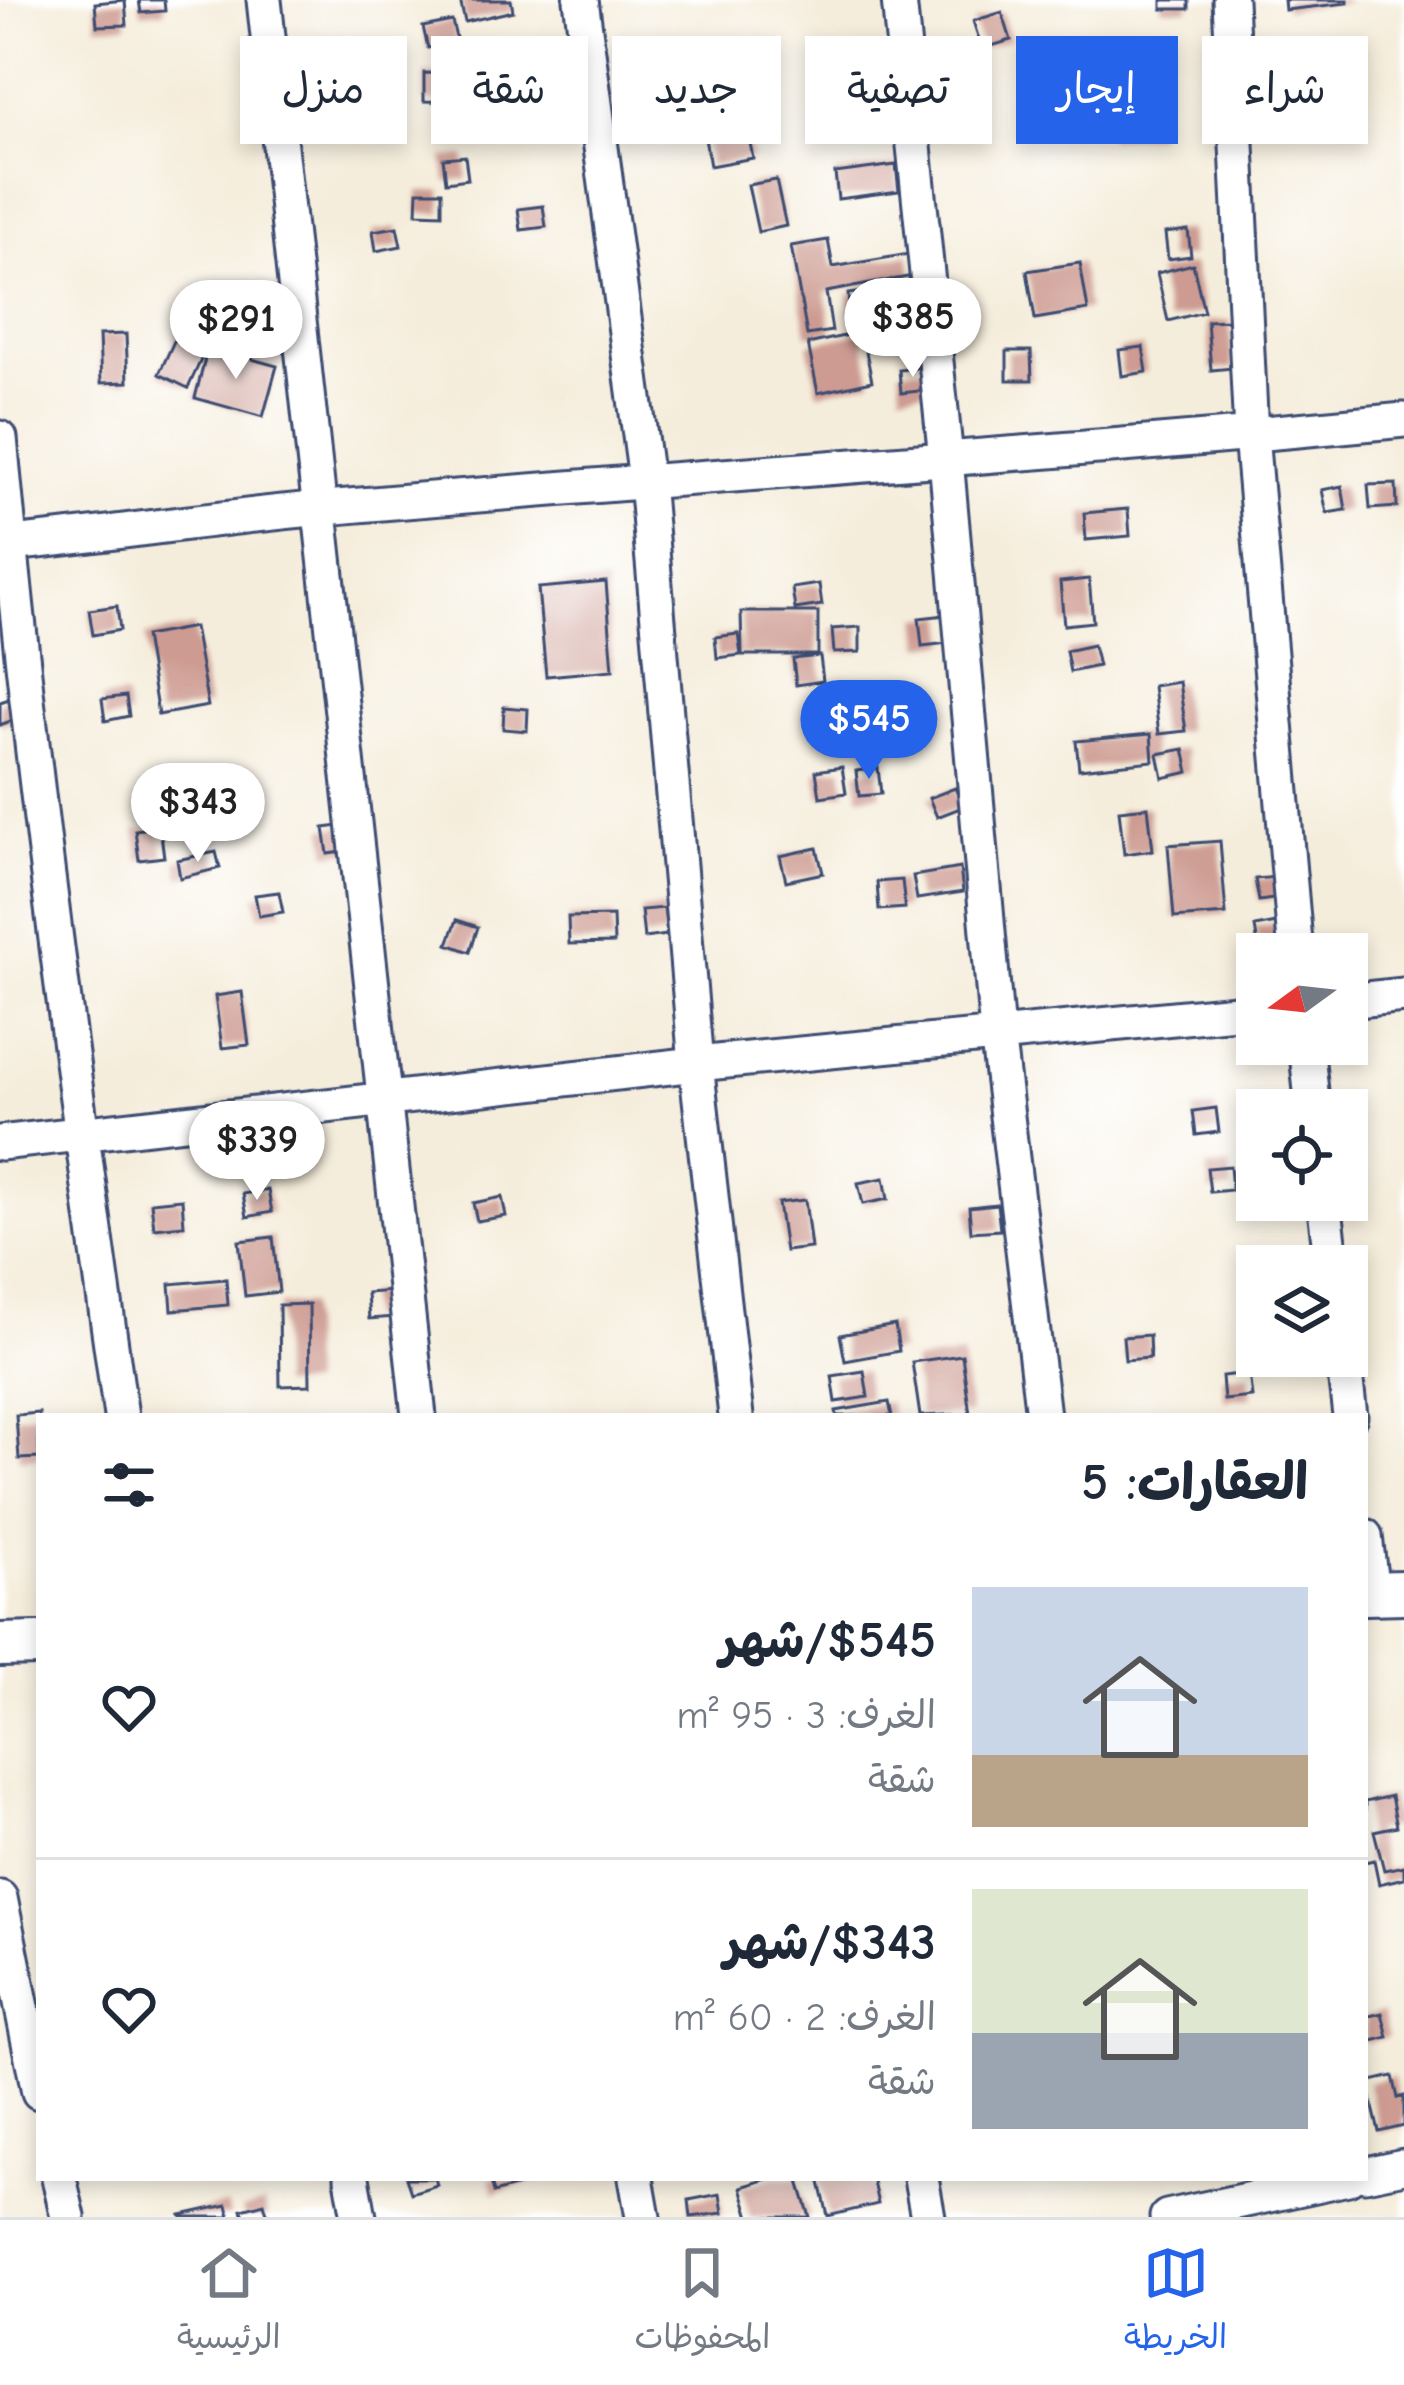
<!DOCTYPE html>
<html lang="ar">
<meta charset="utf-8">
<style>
body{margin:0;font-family:"Comic Neue","Playpen Sans Arabic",sans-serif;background:#f2f2f3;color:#1f2937;direction:rtl;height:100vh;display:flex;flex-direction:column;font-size:45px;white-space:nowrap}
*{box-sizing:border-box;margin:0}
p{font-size:39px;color:#747a83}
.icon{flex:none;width:66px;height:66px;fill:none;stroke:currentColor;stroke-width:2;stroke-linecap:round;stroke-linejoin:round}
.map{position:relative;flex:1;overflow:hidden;direction:ltr}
.side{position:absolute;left:36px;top:1413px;width:1332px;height:768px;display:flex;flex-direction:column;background:#fff;border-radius:0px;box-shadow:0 6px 18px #0003;direction:rtl}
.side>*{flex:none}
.hud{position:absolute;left:36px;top:36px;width:1332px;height:108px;direction:rtl;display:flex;gap:24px}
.needle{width:78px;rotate:255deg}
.tools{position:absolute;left:1236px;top:933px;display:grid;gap:24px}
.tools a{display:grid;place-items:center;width:132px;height:132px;border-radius:0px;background:#fff;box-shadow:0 6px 18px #0003;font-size:60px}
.price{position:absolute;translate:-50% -102px;padding:0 27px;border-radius:42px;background:#fff;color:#222;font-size:39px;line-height:78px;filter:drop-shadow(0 3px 6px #0008)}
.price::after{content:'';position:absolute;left:50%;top:72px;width:36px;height:27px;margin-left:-18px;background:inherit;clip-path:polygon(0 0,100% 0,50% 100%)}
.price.on{background:#2563eb;color:#fff}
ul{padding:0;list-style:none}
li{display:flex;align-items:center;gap:36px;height:300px;padding:0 60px}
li+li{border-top:3px solid #e0e1e3}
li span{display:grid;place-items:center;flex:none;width:336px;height:240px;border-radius:0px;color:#555}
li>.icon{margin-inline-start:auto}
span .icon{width:144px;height:144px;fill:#fffc;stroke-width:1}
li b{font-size:51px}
h2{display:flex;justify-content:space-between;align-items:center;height:144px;padding:0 60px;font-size:51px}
.tag{padding:0 42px;border-radius:0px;background:#fff;box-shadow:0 6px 18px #0003;font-size:42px;line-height:108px}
.tag.on{background:#2563eb;color:#fff}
.tabs{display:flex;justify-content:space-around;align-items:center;height:168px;border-top:3px solid #e0e1e3;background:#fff;font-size:33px;color:#747a83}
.tabs a{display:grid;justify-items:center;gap:6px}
.tabs .on{color:#2563eb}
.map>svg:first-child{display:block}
</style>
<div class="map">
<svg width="1404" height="2217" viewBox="0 0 1404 2217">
<rect width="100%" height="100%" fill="#fff"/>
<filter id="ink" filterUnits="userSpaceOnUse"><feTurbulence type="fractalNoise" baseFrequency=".00833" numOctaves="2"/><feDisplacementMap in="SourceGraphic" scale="24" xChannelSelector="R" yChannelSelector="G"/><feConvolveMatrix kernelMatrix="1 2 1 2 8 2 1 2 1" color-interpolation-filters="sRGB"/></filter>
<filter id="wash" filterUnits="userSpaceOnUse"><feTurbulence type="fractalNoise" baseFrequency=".004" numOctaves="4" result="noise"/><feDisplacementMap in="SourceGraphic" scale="48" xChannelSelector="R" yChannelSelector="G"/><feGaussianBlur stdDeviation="2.7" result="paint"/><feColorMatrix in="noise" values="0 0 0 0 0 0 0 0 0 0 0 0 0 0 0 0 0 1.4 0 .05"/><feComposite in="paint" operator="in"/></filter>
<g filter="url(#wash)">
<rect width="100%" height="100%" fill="#f5eddb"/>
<g id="blocks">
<path fill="#cd9b92" d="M125,0L127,25L97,26L95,3Z
M139,0H164L165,11L141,13Z
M460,0H511L513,11L465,22Z
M1162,0H1189V9H1162Z
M1284,0H1348V3L1285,10Z
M1002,12L1011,40L982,49L973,21Z
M452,21L457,42L428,48L423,27Z
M516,56L519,76L577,68L581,89L471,105L465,63Z
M424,73L461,74L460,102L424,101Z
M1150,76L1157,134L1108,139L1101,81Z
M769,85L774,118L755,121L750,88Z
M741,97L753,158L710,166L699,105Z
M465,156L468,179L446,182L443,158Z
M896,165L899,191L838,199L835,173Z
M776,180L786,226L758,232L748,185Z
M418,191H442V214L417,213Z
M543,206L546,227L521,230L518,209Z
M397,227L401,246L376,251L373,231Z
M1188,230L1191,256L1168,259L1165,233Z
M828,240L833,267L909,254L913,276L826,292L832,331L807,335L791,246Z
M1080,263L1088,310L1035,319L1027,271Z
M1193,264L1204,312L1168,321L1157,273Z
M875,290L878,312L850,315L848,294Z
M1230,320L1233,368L1211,370L1207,321Z
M181,326L210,340L188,388L159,374Z
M862,332L872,381L818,393L808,344Z
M126,334L128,382L101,383L99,335Z
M208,347L277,366L263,417L195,398Z
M1143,347L1147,372L1122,376L1119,350Z
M1007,351H1031L1032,380H1007Z
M925,367L928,390L901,393L899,370Z
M1396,484L1397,507L1370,509L1368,485Z
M1342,486L1346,510L1327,513L1322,490Z
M1128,509L1130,536L1086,540L1084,513Z
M1089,579L1093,622L1064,625L1060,582Z
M606,582L613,670L546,676L538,588Z
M819,584L822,605L795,609L792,588Z
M117,606L120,630L93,635L89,610Z
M741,612H818V655H742Z
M946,615L949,643L922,646L919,618Z
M194,627L208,706L158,715L145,636Z
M860,627V652L834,653L832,629Z
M738,634L741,655L717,658L715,637Z
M1093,645L1098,666L1070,672L1066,651Z
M820,656L823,681L796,685L793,659Z
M1179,682L1186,731L1159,734L1153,686Z
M126,696L129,716L105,721L102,699Z
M9,699L16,719L0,725V702Z
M504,707L528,709L527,731L503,729Z
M1151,734L1153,761L1079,769L1076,741Z
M1184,749L1189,772L1163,778L1158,754Z
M842,767L846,793L820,797L816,771Z
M878,768L881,794L859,796L856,771Z
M955,788L963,807L937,817L929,798Z
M1148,807L1153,850L1124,854L1119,810Z
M354,824L357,850L328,854L324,828Z
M160,827L164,857L139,860L135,830Z
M1220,841L1226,914L1174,918L1168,845Z
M817,848L823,873L786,881L780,856Z
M216,852L220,868L180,878L177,860Z
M960,868L963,892L917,899L913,876Z
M1277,877L1280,898L1259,901L1255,879Z
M902,880L905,908L879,910L877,882Z
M279,892L283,912L259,916L255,895Z
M664,908L667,935L644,938L641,910Z
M613,916L614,943L569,944L568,917Z
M457,920L478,927L470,952L448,944Z
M1282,922L1286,947L1259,951L1255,927Z
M242,992L249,1045L222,1048L215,996Z
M1216,1108L1219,1132L1196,1135L1193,1111Z
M1230,1166L1232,1190L1210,1192L1207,1168Z
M884,1178L888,1199L863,1204L858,1183Z
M268,1190L272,1212L247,1217L243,1194Z
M502,1197L506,1216L477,1221L473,1203Z
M182,1199L184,1225L154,1228L151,1202Z
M805,1200L811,1248L785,1251L778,1203Z
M997,1204L1000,1230L971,1232L969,1207Z
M273,1237L279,1292L245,1296L239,1241Z
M226,1279L228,1305L172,1310L170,1284Z
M393,1291L395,1317L369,1319L367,1293Z
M309,1304L310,1385L280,1386L279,1305Z
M895,1325L899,1351L845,1361L840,1335Z
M1149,1335L1150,1358L1125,1360L1123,1337Z
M962,1355L970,1414L920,1416L912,1362Z
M864,1371L868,1397L836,1402L832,1376Z
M1249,1373L1252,1397L1224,1400L1222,1376Z
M889,1402L892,1416H837L836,1411Z
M39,1413V1458L19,1459L16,1415Z
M1391,1796L1397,1826L1374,1831L1384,1870L1404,1866V1878L1379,1884L1374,1860L1365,1862V1802Z
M1382,2013L1388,2037L1365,2043V2017Z
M1393,2076L1398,2098L1404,2096V2126L1379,2132L1367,2082Z
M406,2178H435L437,2185L411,2193Z
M490,2178H542V2179L494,2193Z
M771,2178H798L810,2217H750L741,2187Z
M819,2178H872L878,2204L828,2216Z
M720,2194L723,2213L691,2217L689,2200Z
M264,2203L268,2217H244L242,2209Z
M227,2205L230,2217H182L181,2215Z"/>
</g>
</g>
<g filter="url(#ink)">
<use href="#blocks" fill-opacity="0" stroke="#3c4c71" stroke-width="3"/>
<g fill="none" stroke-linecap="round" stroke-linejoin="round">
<g stroke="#3c4c71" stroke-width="39">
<path id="minor" d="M264,0L419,1416
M581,0L646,480L696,1064L736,1416
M899,0L946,459L997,1033L1043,1416
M1230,0L1251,435L1296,954
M0,438C30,765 75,1091 121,1416
M0,545C109,535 217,517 325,508C685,476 1045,455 1404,420
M1347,1001L1404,995
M1306,1044L1313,1110
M0,1143L696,1064L1257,1010
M1324,1200L1332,1266
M1343,1356L1350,1416
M1365,1536L1372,1593
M0,1898L39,2092
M1365,2174L1404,2166
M59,2178L68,2217
M352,2178L359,2217
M636,2178L643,2217
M921,2178L928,2217
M1167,2217L1348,2178"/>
</g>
<g stroke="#3c4c71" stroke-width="48">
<path id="tertiary" d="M1365,1593L1404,1592
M0,1645L39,1644"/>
</g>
<use href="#minor" stroke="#fff" stroke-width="33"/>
<use href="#tertiary" stroke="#fff" stroke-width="42"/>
</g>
</g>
</svg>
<div class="tools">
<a><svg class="needle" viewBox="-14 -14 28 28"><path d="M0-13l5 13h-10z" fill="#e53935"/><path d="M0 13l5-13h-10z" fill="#747a83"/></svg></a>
<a><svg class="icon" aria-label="locate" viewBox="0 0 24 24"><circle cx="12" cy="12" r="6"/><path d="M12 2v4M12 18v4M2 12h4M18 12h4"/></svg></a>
<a><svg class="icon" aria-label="layers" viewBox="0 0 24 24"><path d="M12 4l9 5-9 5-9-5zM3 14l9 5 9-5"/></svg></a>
</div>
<b class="price" style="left:913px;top:380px">$385</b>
<b class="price" style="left:236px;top:382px">$291</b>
<b class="price on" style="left:869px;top:782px">$545</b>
<b class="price" style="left:198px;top:865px">$343</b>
<b class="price" style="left:257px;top:1203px">$339</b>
<div class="hud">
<a class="tag">شراء</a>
<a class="tag on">إيجار</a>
<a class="tag">تصفية</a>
<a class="tag">جديد</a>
<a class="tag">شقة</a>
<a class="tag">منزل</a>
</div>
<section class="side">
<h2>العقارات: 5<svg class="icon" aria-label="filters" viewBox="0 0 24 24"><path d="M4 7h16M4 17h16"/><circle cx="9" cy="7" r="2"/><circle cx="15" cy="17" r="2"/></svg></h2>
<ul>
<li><span style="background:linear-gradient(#c9d6e8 70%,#b9a48a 0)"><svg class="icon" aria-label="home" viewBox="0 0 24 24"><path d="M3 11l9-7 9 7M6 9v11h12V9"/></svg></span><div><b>$545/شهر</b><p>الغرف: 3 · 95 m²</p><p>شقة</p></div><svg class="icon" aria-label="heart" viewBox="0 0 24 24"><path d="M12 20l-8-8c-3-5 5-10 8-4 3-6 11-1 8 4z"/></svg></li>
<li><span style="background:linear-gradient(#dfe7d0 60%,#9aa5b1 0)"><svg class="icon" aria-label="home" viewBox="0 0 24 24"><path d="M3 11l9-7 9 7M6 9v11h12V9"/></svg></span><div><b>$343/شهر</b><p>الغرف: 2 · 60 m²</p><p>شقة</p></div><svg class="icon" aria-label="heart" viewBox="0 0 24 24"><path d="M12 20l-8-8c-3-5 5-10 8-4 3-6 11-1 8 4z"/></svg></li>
</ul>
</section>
</div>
<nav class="tabs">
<a class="on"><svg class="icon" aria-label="map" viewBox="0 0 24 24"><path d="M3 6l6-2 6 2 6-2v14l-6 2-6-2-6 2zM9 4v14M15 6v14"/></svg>الخريطة</a>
<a><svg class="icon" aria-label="saved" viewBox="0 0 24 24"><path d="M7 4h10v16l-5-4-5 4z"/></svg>المحفوظات</a>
<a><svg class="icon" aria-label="home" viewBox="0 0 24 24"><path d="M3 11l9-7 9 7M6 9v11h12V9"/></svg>الرئيسية</a>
</nav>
